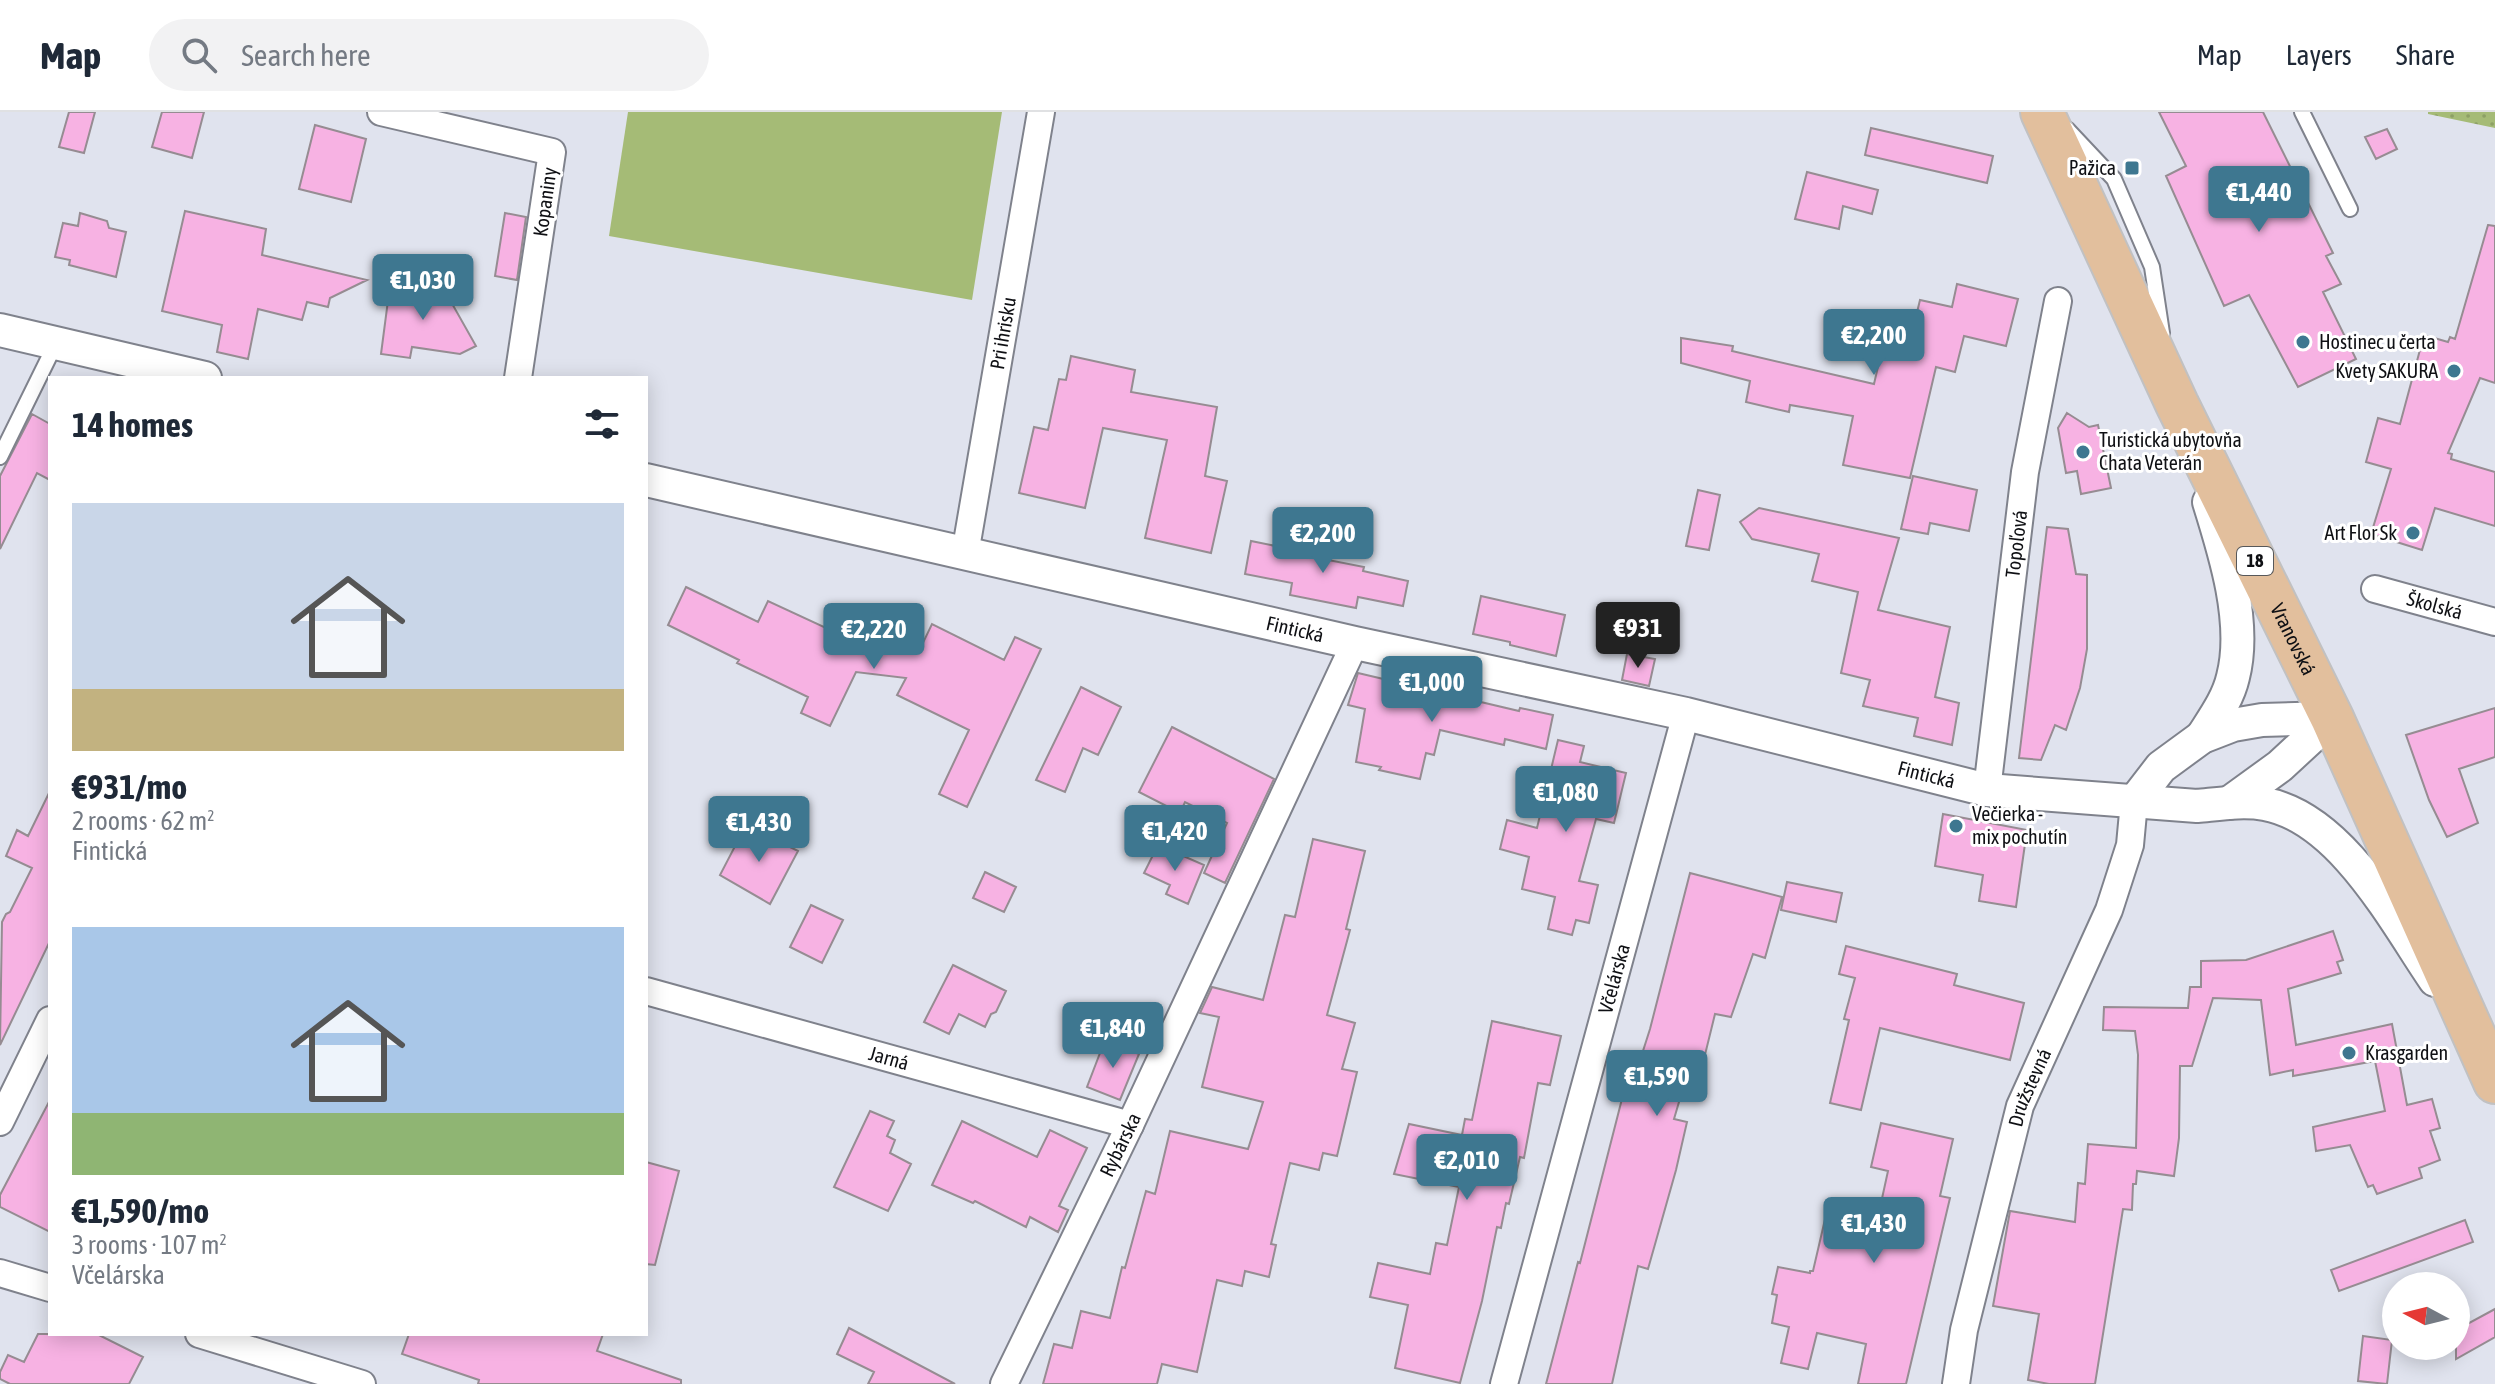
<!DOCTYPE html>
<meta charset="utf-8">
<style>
body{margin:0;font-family:"Asap Condensed",sans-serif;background:#f2f2f3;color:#1f2937;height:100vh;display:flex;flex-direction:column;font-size:30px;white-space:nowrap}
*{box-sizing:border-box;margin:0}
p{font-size:26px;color:#747a83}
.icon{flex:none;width:44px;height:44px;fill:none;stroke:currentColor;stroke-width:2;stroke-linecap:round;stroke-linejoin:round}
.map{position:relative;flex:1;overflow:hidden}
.drawer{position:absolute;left:48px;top:264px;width:600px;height:960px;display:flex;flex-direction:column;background:#fff;border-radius:0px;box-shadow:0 4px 20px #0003}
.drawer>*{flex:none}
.needle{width:52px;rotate:277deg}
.fabs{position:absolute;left:2382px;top:1160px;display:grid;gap:16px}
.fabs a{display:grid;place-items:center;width:88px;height:88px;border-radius:50%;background:#fff;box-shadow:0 4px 20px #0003;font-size:40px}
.price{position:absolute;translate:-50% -68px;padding:0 18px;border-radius:8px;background:#3e7790;color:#fff;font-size:26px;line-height:52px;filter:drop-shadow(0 2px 4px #0008)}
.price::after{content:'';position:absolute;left:50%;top:48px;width:24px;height:18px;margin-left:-12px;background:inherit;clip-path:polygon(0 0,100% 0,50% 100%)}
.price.on{background:#222;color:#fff}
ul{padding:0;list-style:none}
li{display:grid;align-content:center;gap:16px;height:424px;padding:0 24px}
li span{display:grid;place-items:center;height:248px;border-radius:0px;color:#555}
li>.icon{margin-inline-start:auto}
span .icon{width:144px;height:144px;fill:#fffc;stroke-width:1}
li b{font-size:34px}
h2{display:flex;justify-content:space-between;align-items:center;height:96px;padding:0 24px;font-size:34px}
header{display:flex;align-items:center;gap:48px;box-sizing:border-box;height:112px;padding:0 40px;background:#fff;border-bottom:2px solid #e0e1e3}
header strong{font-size:38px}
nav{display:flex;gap:44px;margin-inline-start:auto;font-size:28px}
.search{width:560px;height:72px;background:#f2f2f3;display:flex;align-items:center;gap:20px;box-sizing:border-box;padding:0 28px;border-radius:44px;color:#747a83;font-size:30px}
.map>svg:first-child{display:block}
</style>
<header>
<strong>Map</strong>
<div class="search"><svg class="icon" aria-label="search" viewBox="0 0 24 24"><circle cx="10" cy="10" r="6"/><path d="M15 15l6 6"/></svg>Search here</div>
<nav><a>Map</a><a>Layers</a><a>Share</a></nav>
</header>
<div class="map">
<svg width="2495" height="1272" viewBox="0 0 2495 1272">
<defs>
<pattern id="grass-dots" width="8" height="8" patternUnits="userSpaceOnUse" patternTransform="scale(2)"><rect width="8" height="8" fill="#a5bb76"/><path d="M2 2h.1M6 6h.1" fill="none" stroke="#8da065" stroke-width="1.8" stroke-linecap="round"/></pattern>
</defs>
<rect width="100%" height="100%" fill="#e0e3ee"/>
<path fill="url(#grass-dots)" d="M2428,0H2495V16L2428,2Z"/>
<path fill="#a5bb76" d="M628,0H1002L972,188L609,124Z"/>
<path fill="#f7b2e3" stroke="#968c92" stroke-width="2" d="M69,0H95L84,41L59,35Z
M162,0H204L192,46L152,35Z
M2159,0H2263L2333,141L2326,144L2341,172L2323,180L2356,247L2298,275L2249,183L2224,194L2166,64L2186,54Z
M315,13L366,27L351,90L299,77Z
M1871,16L1993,44L1987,71L1865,43Z
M2387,17L2397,37L2376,47L2365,25Z
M1807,60L1878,78L1872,102L1843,94L1839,117L1795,107Z
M185,99L266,117L262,143L367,168L330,186L328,195L307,190L302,208L258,197L248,247L217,240L222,213L162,199Z
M80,101L107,109L109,116L126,120L116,165L69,153L70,148L55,145L63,111L78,114Z
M505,101L526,105L517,168L495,164Z
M2488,113L2495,114V271L2480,266L2448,341L2452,342L2451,347L2495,360V414L2435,396L2422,438L2371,422L2391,357L2366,350L2378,306L2400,312L2424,223L2448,230L2450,225L2455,227Z
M437,165L476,234L460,242L412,235L410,246L381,242L390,173L417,176Z
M1957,172L2018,187L2006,234L1964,224L1955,260L1936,255L1910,366L1843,353L1853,304L1790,293L1789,300L1746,290L1750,269L1681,251V226L1733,234L1732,239L1874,272L1886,220L1900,224L1902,214L1913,217L1920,188L1952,195Z
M1071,244L1135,258L1131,280L1217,295L1205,364L1227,369L1211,441L1145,426L1167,328L1103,316L1085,396L1019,381L1034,315L1048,318L1059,267L1066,268Z
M2067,301L2089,315L2098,313L2111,376L2081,382L2077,359L2066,361L2058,316Z
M32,302L50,312V368L37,361L0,437V364Z
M1913,364L1977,378L1969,419L1930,411L1928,422L1901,417Z
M1698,378L1720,383L1709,438L1686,434Z
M1759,396L1899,426L1878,498L1950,515L1935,585L1959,591L1952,633L1914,624L1918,606L1863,594L1870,568L1841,561L1858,480L1812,469L1819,442L1752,427L1740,410Z
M2047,415L2068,417L2076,462L2087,463V537L2080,576L2066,618L2055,613L2041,648L2019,646Z
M1307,427L1331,431L1328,448L1364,455L1363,459L1408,469L1403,494L1358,485L1356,496L1290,483L1292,471L1245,462L1251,429L1305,440Z
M686,475L758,510L768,489L841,523L851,502L921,535L932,512L1004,548L1015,525L1041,537L967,695L939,682L969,618L897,583L906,566L856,560L830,614L801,601L808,585L737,551L739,548L668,513Z
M1481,484L1565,503L1556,544L1510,533V530L1473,522Z
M1627,542L1655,547L1649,574L1622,568Z
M1358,561L1519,599L1520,596L1553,603L1546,637L1505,627L1504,633L1440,618L1434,643L1426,641L1420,667L1379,658L1381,655L1356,650L1365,597L1348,593Z
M1081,575L1121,595L1098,643L1083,636L1065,680L1036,668Z
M2495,596V645L2459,657L2478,711L2447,725L2429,688L2406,623Z
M1172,615L1274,667L1225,771L1204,761L1227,711L1185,690L1180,701L1139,680Z
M1558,628L1584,634L1580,650L1626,661L1614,711L1596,707L1579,769L1598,773L1589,811L1576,808L1572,823L1548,817L1555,785L1522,777L1529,745L1500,737L1507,708L1537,716Z
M50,679V829L0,933L2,810L6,802L10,800L32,756L6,744L17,718L28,724Z
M1943,702L2027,718L2016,795L1979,789L1983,763L1935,754Z
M746,713L798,739L770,792L720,763Z
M1313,727L1365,739L1346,817L1350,818L1327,903L1355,911L1342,957L1357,960L1337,1044L1323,1041L1319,1058L1290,1051L1271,1132L1276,1133L1269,1165L1245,1159L1242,1174L1217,1168L1197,1260L1162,1252L1157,1272H1043L1054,1232L1072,1236L1081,1199L1110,1206L1122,1155L1125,1156L1146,1079L1155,1082L1170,1019L1248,1037L1263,990L1202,975L1219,905L1200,901L1212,875L1263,888L1285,803L1295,805Z
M1158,733L1204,753L1188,792L1166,782L1170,773L1144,761Z
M985,760L1016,775L1004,800L973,786Z
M1690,761L1782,785L1765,846L1753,842L1731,905L1715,902L1701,959L1689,956L1674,1007L1687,1010L1676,1058L1648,1157L1638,1154L1612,1272H1546L1578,1150L1580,1151L1634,940L1642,942L1650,917Z
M1787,770L1842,781L1836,810L1781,798Z
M811,793L843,808L822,851L790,835Z
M2333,819L2343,848L2337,850L2341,861L2288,877L2296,933L2392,912L2407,993L2432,987L2440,1016L2430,1019L2440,1048L2419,1056L2422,1066L2377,1082L2373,1073L2368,1075L2350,1033L2316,1039L2313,1015L2385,999L2375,949L2293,964V958L2270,963L2261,888L2213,886L2192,954H2180L2179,1026L2174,1064L2137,1059L2136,1072H2133L2132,1098L2123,1097L2095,1272H2049L2028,1268L2039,1202L1993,1194L2010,1099L2075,1110L2078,1071L2085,1072L2088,1032L2136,1036L2138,943L2135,919L2103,918L2104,895L2188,896L2190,875H2201V849L2246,848Z
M1846,834L1957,862L1954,873L2024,891L2010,948L1880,916L1861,998L1830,991L1849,908L1844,907L1855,866L1839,862Z
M953,853L1006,879L996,900L991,902L985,915L959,902L949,922L924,910Z
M1492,909L1561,924L1550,973L1538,971L1524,1046L1520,1045L1509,1092L1506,1091L1501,1116L1497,1115L1482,1189L1460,1271L1395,1256L1408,1193L1370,1185L1378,1151L1430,1162L1436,1131L1447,1133L1459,1075L1394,1062L1409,1012L1462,1023L1465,1007L1472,1008Z
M1105,928L1139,942L1120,988L1087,975Z
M50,988V1120L0,1095V1083Z
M870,999L894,1009L887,1024L895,1028L890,1041L911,1052L888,1099L834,1075Z
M962,1009L1037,1045L1050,1018L1087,1036L1059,1094L1068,1098L1058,1120L1030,1105L1026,1115L975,1089L973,1091L932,1073Z
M1881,1011L1953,1027L1940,1084L1950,1086L1906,1272H1858L1866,1232L1817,1221L1808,1257L1781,1251L1789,1215L1772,1211L1777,1183L1772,1182L1778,1155L1810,1161V1159H1813L1826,1103L1876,1114L1888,1059L1871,1055Z
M646,1050L679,1059L655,1153L646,1152Z
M2465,1108L2473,1130L2339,1179L2331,1158Z
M2495,1197V1225L2456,1247V1218Z
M849,1216L887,1236L955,1272H868L874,1260L837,1242Z
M38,1222H97L143,1245L129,1272H10L0,1267V1260L8,1243L24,1250Z
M409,1222H603L597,1239L681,1268V1272H478L479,1268L402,1242Z
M2363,1224L2392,1228L2387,1272L2358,1269Z"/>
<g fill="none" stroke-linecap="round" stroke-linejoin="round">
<g stroke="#7f828c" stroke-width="18">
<path id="service" d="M2302,0L2350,97
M2067,17L2114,67L2152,155L2162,221
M0,345L56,231"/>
</g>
<g stroke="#7f828c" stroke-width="30">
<g id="minor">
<path d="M381,0L552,40L518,266"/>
<path id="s1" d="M965,442L1041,0"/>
<path id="s2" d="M2375,477L2495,510"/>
<path id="s3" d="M1987,678L2025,360L2058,189"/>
<path id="s4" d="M646,879L1130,1013"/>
<path d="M0,1010L50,908"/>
<path d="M0,1161L50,1176"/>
<path d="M199,1222L362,1272"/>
<path id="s5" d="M1004,1272L1130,1013L1355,531"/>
<path id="s6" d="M1504,1272L1686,602"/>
<path id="s7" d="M1956,1272L1964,1218L2020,994L2109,798L2130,733L2134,690"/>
</g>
</g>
<g stroke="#7f828c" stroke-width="36">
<g id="tertiary">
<path d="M0,218L205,266"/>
<path id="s8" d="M646,368L1355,531L1686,602L1987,678L2197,694C2219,692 2243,688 2265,692C2341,706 2394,808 2435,868"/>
<path d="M2202,625C2214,606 2228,587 2233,565C2247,511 2225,441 2209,390"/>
<path d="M2134,690L2161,655L2202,625L2233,613L2262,608L2332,606"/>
<path d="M2229,691L2280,654L2332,606"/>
</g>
</g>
<g stroke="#c1c1c2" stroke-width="46">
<g id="primary">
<path id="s9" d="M2042,0L2177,292L2332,606L2495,970"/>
</g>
</g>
<use href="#service" stroke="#fff" stroke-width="14"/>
<use href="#minor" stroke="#fff" stroke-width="26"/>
<use href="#tertiary" stroke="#fff" stroke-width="32"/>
<use href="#primary" stroke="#e2bf9d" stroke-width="42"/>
</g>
<g fill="#3e7790" stroke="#fff" stroke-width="3">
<rect x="2124" y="48" width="16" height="16" rx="4"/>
<circle cx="2303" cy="230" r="8"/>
<circle cx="2454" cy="259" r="8"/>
<circle cx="2083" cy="340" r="8"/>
<circle cx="2413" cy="421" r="8"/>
<circle cx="1956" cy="714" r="8"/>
<circle cx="2349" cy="941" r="8"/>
</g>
<g text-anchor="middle" stroke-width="6" stroke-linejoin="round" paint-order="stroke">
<rect fill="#fff" stroke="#57585a" stroke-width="2" x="2237" y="435" width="36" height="28" rx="6"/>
<g font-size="18" font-weight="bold" fill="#0f1014">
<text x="2255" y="455">18</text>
</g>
<g font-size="20" fill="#0f1014" stroke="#fff" text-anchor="start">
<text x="2116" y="63" text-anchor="end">Pažica</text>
<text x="2319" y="237">Hostinec u čerta</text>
<text x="2438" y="266" text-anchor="end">Kvety SAKURA</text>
<text x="2099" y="335">Turistická ubytovňa<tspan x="2099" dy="23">Chata Veterán</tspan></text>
<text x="2397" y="428" text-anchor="end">Art Flor Sk</text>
<text x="1972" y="709">Večierka -<tspan x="1972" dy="23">mix pochutín</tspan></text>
<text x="2365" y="948">Krasgarden</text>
</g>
<g font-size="20" fill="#0f1014" stroke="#fff">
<text transform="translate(545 90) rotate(-82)" y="7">Kopaniny</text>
<text dy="7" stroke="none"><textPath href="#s1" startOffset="224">Pri ihrisku</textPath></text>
<text dy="7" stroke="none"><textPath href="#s3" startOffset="248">Topoľová</textPath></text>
<text dy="7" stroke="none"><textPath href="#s2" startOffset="62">Školská</textPath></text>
<text dy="7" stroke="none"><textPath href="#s8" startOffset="666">Fintická</textPath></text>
<text dy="7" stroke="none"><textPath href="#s9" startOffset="584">Vranovská</textPath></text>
<text dy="7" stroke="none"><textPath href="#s8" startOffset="1314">Fintická</textPath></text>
<text dy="7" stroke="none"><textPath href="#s6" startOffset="420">Včelárska</textPath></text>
<text dy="7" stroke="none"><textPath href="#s4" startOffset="252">Jarná</textPath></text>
<text dy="7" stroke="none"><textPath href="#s7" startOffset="306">Družstevná</textPath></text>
<text dy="7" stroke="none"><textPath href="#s5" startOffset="266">Rybárska</textPath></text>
</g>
</g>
</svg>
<div class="fabs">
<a><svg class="needle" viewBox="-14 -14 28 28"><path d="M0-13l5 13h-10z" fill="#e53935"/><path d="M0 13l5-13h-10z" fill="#747a83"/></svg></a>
</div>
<b class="price" style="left:2259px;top:122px">€1,440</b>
<b class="price" style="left:423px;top:210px">€1,030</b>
<b class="price" style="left:1874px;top:265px">€2,200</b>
<b class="price" style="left:1323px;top:463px">€2,200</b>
<b class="price on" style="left:1638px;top:558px">€931</b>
<b class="price" style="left:874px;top:559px">€2,220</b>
<b class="price" style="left:1432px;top:612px">€1,000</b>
<b class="price" style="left:1566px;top:722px">€1,080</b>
<b class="price" style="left:759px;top:752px">€1,430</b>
<b class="price" style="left:1175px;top:761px">€1,420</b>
<b class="price" style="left:1113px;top:958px">€1,840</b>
<b class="price" style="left:1657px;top:1006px">€1,590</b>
<b class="price" style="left:1467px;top:1090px">€2,010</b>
<b class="price" style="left:1874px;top:1153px">€1,430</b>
<section class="drawer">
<h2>14 homes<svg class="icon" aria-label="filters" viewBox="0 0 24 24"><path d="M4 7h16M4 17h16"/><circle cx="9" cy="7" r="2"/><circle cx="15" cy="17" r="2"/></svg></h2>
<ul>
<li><span style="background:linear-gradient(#c9d6e8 75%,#c2b280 0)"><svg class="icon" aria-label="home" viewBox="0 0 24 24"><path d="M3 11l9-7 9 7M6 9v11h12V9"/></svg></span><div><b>€931/mo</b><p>2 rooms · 62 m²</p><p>Fintická</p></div></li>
<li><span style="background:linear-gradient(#a9c7e8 75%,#8fb573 0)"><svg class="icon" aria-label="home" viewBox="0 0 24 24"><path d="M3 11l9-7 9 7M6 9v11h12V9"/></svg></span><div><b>€1,590/mo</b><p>3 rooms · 107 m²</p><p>Včelárska</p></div></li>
</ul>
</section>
</div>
